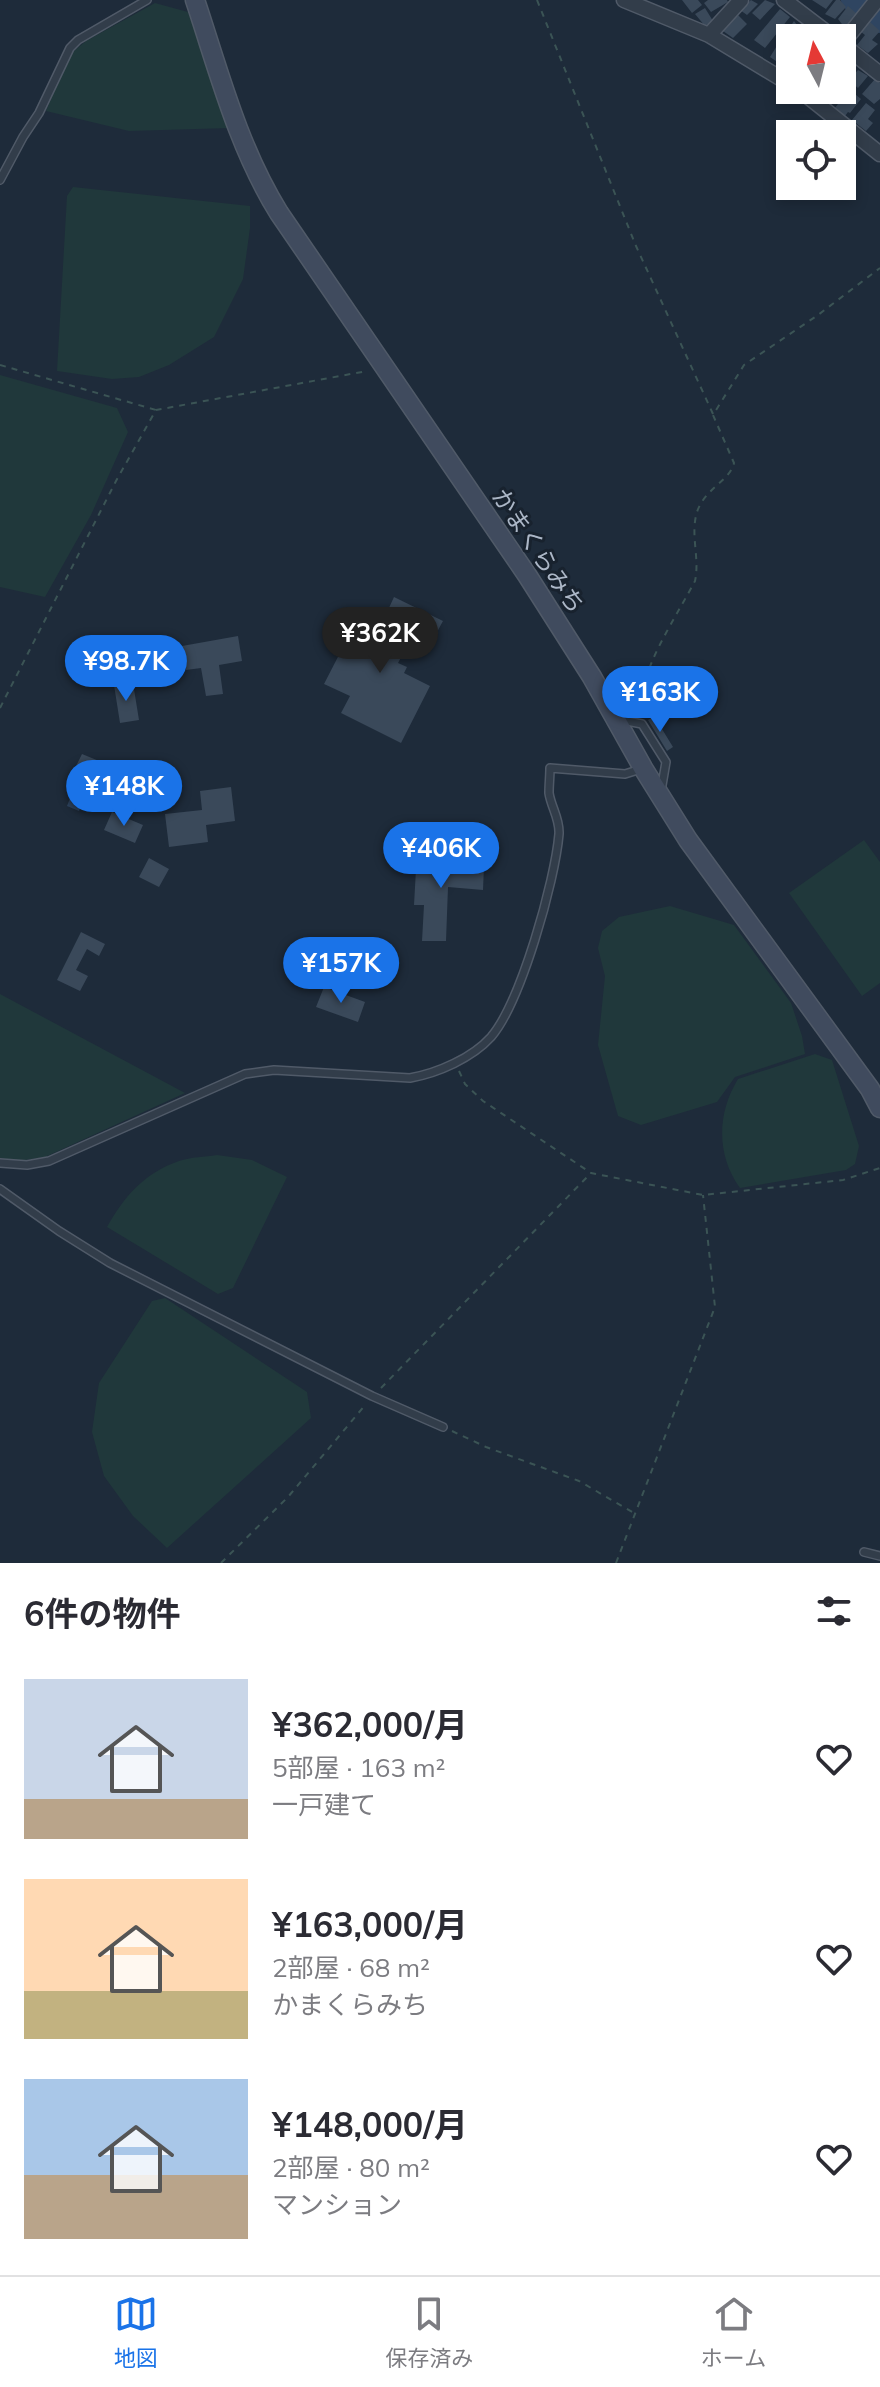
<!DOCTYPE html>
<html lang="ja">
<meta charset="utf-8">
<style>
body{margin:0;font-family:Mulish,"Noto Sans JP",sans-serif;background:#f2f2f3;color:#2b2b33;height:100vh;display:flex;flex-direction:column;font-size:30px;white-space:nowrap}
*{box-sizing:border-box;margin:0}
p{font-size:26px;color:#7c7c81}
.icon{flex:none;width:44px;height:44px;fill:none;stroke:currentColor;stroke-width:2;stroke-linecap:round;stroke-linejoin:round}
.map{position:relative;height:1563px;overflow:hidden}
.side{display:flex;flex-direction:column;background:#fff;flex:1}
.side>*{flex:none}
.needle{width:52px;rotate:353deg}
.controls{position:absolute;left:776px;top:24px;display:grid;gap:16px}
.controls a{display:grid;place-items:center;width:80px;height:80px;border-radius:0px;background:#fff;box-shadow:0 4px 12px #0003;font-size:40px}
.price{position:absolute;translate:-50% -68px;padding:0 18px;border-radius:28px;background:#1a73e8;color:#fff;font-size:26px;line-height:52px;filter:drop-shadow(0 2px 4px #0008)}
.price::after{content:'';position:absolute;left:50%;top:48px;width:24px;height:18px;margin-left:-12px;background:inherit;clip-path:polygon(0 0,100% 0,50% 100%)}
.price.on{background:#222;color:#fff}
ul{padding:0;list-style:none}
li{display:flex;align-items:center;gap:24px;height:200px;padding:0 24px}
li span{display:grid;place-items:center;flex:none;width:224px;height:160px;border-radius:0px;color:#555}
li>.icon{margin-inline-start:auto}
span .icon{width:96px;height:96px;fill:#fffc;stroke-width:1}
li b{font-size:34px}
h2{display:flex;justify-content:space-between;align-items:center;height:96px;padding:0 24px;font-size:34px}
.tab-bar{display:flex;justify-content:space-around;align-items:center;height:112px;border-top:2px solid #e1e1e2;background:#fff;font-size:22px;color:#7c7c81}
.tab-bar a{display:grid;justify-items:center;gap:4px}
.tab-bar .on{color:#1a73e8}
.map>svg:first-child{display:block}
</style>
<div class="map">
<svg width="880" height="1563" viewBox="0 0 880 1563">
<rect width="100%" height="100%" fill="#1e2b3a"/>
<path fill="#20383b" d="M155,3L188,12L230,128L129,131L46,111L69,55L86,41Z
M73,187L250,206V228L243,279L214,337L169,365L139,377L112,379L57,371L67,196Z
M0,375L117,408L128,432L91,515L45,597L0,587Z
M864,840L880,862V983L862,996L789,893Z
M670,906L734,925L791,1003L802,1036L805,1054L735,1077L717,1102L641,1125L618,1116L598,1045L605,976L598,948L602,931L619,917Z
M0,994L185,1093L45,1157L18,1161L0,1158Z
M815,1054L832,1060L859,1146L855,1164L846,1170L740,1188C716,1155 717,1113 738,1079Z
M217,1155L252,1160L287,1177L233,1288L218,1294L107,1227C124,1197 144,1173 179,1161C191,1157 205,1157 217,1155Z
M165,1298L307,1392L311,1418L167,1548L133,1516L104,1476L92,1432L99,1383L152,1301Z"/>
<path fill="#2f4561" d="M76,783L89,788L79,811L67,806Z"/>
<g fill="none" stroke-linecap="round" stroke-linejoin="round">
<path stroke="#2f4561" stroke-width="22" d="M852,0L880,22"/>
</g>
<path fill="#3a495a" d="M682,0H698L702,5L692,13Z
M708,0H727L728,2L711,12L704,3Z
M751,0L758,4L747,15L740,10Z
M765,0L775,4L760,20L752,13Z
M812,0H833L826,9Z
M836,0H840L846,7L835,19L825,14Z
M848,6L857,14L845,28L838,19Z
M705,8L713,21L705,26L695,14Z
M780,9L790,17L765,48L754,40Z
M737,14L747,24L733,38L723,31V28Z
M794,21L800,29L794,38H790L787,46L781,41Z
M870,22L880,31L872,40L878,44L868,53L857,45L865,35L861,32Z
M778,44L790,52V62L786,68L770,57Z
M846,61L855,68L848,77L842,73V65Z
M858,70L868,76L858,88L849,80Z
M875,79L880,83V99L874,104L862,94Z
M849,89L861,99L850,113L848,112L845,116L835,108Z
M821,90H835L839,93L830,104L822,98L825,93Z
M866,103L875,110L868,119L873,123L866,131L852,120Z
M394,597L443,621L437,632L419,623L398,663L407,667L404,673L430,686L401,743L341,713L350,696L324,684L342,649L328,643L340,619L365,632L355,650L370,657L374,649L385,655L404,618L388,610Z
M238,636L242,661L219,665L223,694L206,696L201,668L186,670L182,646Z
M168,645L170,664L138,669L136,650Z
M133,683L139,720L120,723L114,685Z
M654,716L673,747L667,751L648,720Z
M82,754L104,763L98,775L76,766Z
M231,787L235,821L206,825L208,842L169,847L165,814L202,810L200,791Z
M112,812L143,825L135,843L104,830Z
M417,851L450,853V869H461L462,865L484,866L483,890L448,887L446,941H422L424,905H414Z
M149,858L169,869L159,887L139,877Z
M81,932L105,944L99,956L87,949L76,970L88,976L80,991L57,980Z
M324,987L365,1002L358,1022L316,1007Z"/>
<g fill="none" stroke-linecap="round" stroke-linejoin="round">
<g stroke="#505a68" stroke-width="10">
<path id="service" d="M0,180L23,137L39,113L70,48L78,40L147,0
M617,719L642,724L666,762L661,791
M0,1163L27,1165L49,1161L245,1074L274,1070L410,1078C438,1073 472,1058 491,1037C521,1002 555,881 559,834C560,819 551,807 549,793C549,785 550,776 550,768L625,774L641,769
M0,1189L59,1231L110,1263L372,1396L443,1427
M864,1552L880,1556"/>
</g>
<g stroke="#505a68" stroke-width="17">
<path id="minor" d="M624,0L709,35L790,84
M784,0L834,38
M709,35L741,0
M842,44L877,0
M842,44L880,74
M800,90L880,154"/>
</g>
<g stroke="#505a68" stroke-width="21">
<path id="secondary" d="M195,0C219,72 238,147 279,213L527,575L592,677L643,768L688,840L870,1089L880,1108"/>
</g>
<path stroke="#3b5455" stroke-width="2" stroke-dasharray="6 6" stroke-linecap="butt" d="M537,0L636,246L713,414
M0,365L156,410
M0,708L116,481L156,410L367,371
M645,715C648,704 644,695 645,684C649,657 681,608 695,581C700,558 690,535 697,512C705,488 730,481 734,463L713,415L744,365L818,315L880,268
M459,1071L465,1084L483,1101L591,1173L703,1195L843,1180L880,1168
M381,1388L591,1173
M452,1431L486,1447L579,1481L634,1513
M221,1563L288,1497L366,1404
M616,1563L715,1307L703,1195"/>
<use href="#service" stroke="#323d4a" stroke-width="7"/>
<use href="#minor" stroke="#323d4a" stroke-width="14"/>
<use href="#secondary" stroke="#404b5e" stroke-width="18"/>
</g>
<g text-anchor="middle" stroke-width="6" stroke-linejoin="round" paint-order="stroke">
<g font-size="24" fill="#acb7c7" stroke="#18222e">
<text transform="translate(538 551) rotate(56)" y="8">かまくらみち</text>
</g>
</g>
</svg>
<div class="controls">
<a><svg class="needle" viewBox="-14 -14 28 28"><path d="M0-13l5 13h-10z" fill="#e53935"/><path d="M0 13l5-13h-10z" fill="#7c7c81"/></svg></a>
<a><svg class="icon" aria-label="locate" viewBox="0 0 24 24"><circle cx="12" cy="12" r="6"/><path d="M12 2v4M12 18v4M2 12h4M18 12h4"/></svg></a>
</div>
<b class="price on" style="left:380px;top:675px">¥362K</b>
<b class="price" style="left:126px;top:703px">¥98.7K</b>
<b class="price" style="left:660px;top:734px">¥163K</b>
<b class="price" style="left:124px;top:828px">¥148K</b>
<b class="price" style="left:441px;top:890px">¥406K</b>
<b class="price" style="left:341px;top:1005px">¥157K</b>
</div>
<section class="side">
<h2>6件の物件<svg class="icon" aria-label="filters" viewBox="0 0 24 24"><path d="M4 7h16M4 17h16"/><circle cx="9" cy="7" r="2"/><circle cx="15" cy="17" r="2"/></svg></h2>
<ul>
<li><span style="background:linear-gradient(#c9d6e8 75%,#b9a48a 0)"><svg class="icon" aria-label="home" viewBox="0 0 24 24"><path d="M3 11l9-7 9 7M6 9v11h12V9"/></svg></span><div><b>¥362,000/月</b><p>5部屋 · 163 m²</p><p>一戸建て</p></div><svg class="icon" aria-label="heart" viewBox="0 0 24 24"><path d="M12 20l-8-8c-3-5 5-10 8-4 3-6 11-1 8 4z"/></svg></li>
<li><span style="background:linear-gradient(#ffd9b3 70%,#c2b280 0)"><svg class="icon" aria-label="home" viewBox="0 0 24 24"><path d="M3 11l9-7 9 7M6 9v11h12V9"/></svg></span><div><b>¥163,000/月</b><p>2部屋 · 68 m²</p><p>かまくらみち</p></div><svg class="icon" aria-label="heart" viewBox="0 0 24 24"><path d="M12 20l-8-8c-3-5 5-10 8-4 3-6 11-1 8 4z"/></svg></li>
<li><span style="background:linear-gradient(#a9c7e8 60%,#b9a48a 0)"><svg class="icon" aria-label="home" viewBox="0 0 24 24"><path d="M3 11l9-7 9 7M6 9v11h12V9"/></svg></span><div><b>¥148,000/月</b><p>2部屋 · 80 m²</p><p>マンション</p></div><svg class="icon" aria-label="heart" viewBox="0 0 24 24"><path d="M12 20l-8-8c-3-5 5-10 8-4 3-6 11-1 8 4z"/></svg></li>
</ul>
</section>
<nav class="tab-bar">
<a class="on"><svg class="icon" aria-label="map" viewBox="0 0 24 24"><path d="M3 6l6-2 6 2 6-2v14l-6 2-6-2-6 2zM9 4v14M15 6v14"/></svg>地図</a>
<a><svg class="icon" aria-label="saved" viewBox="0 0 24 24"><path d="M7 4h10v16l-5-4-5 4z"/></svg>保存済み</a>
<a><svg class="icon" aria-label="home" viewBox="0 0 24 24"><path d="M3 11l9-7 9 7M6 9v11h12V9"/></svg>ホーム</a>
</nav>
